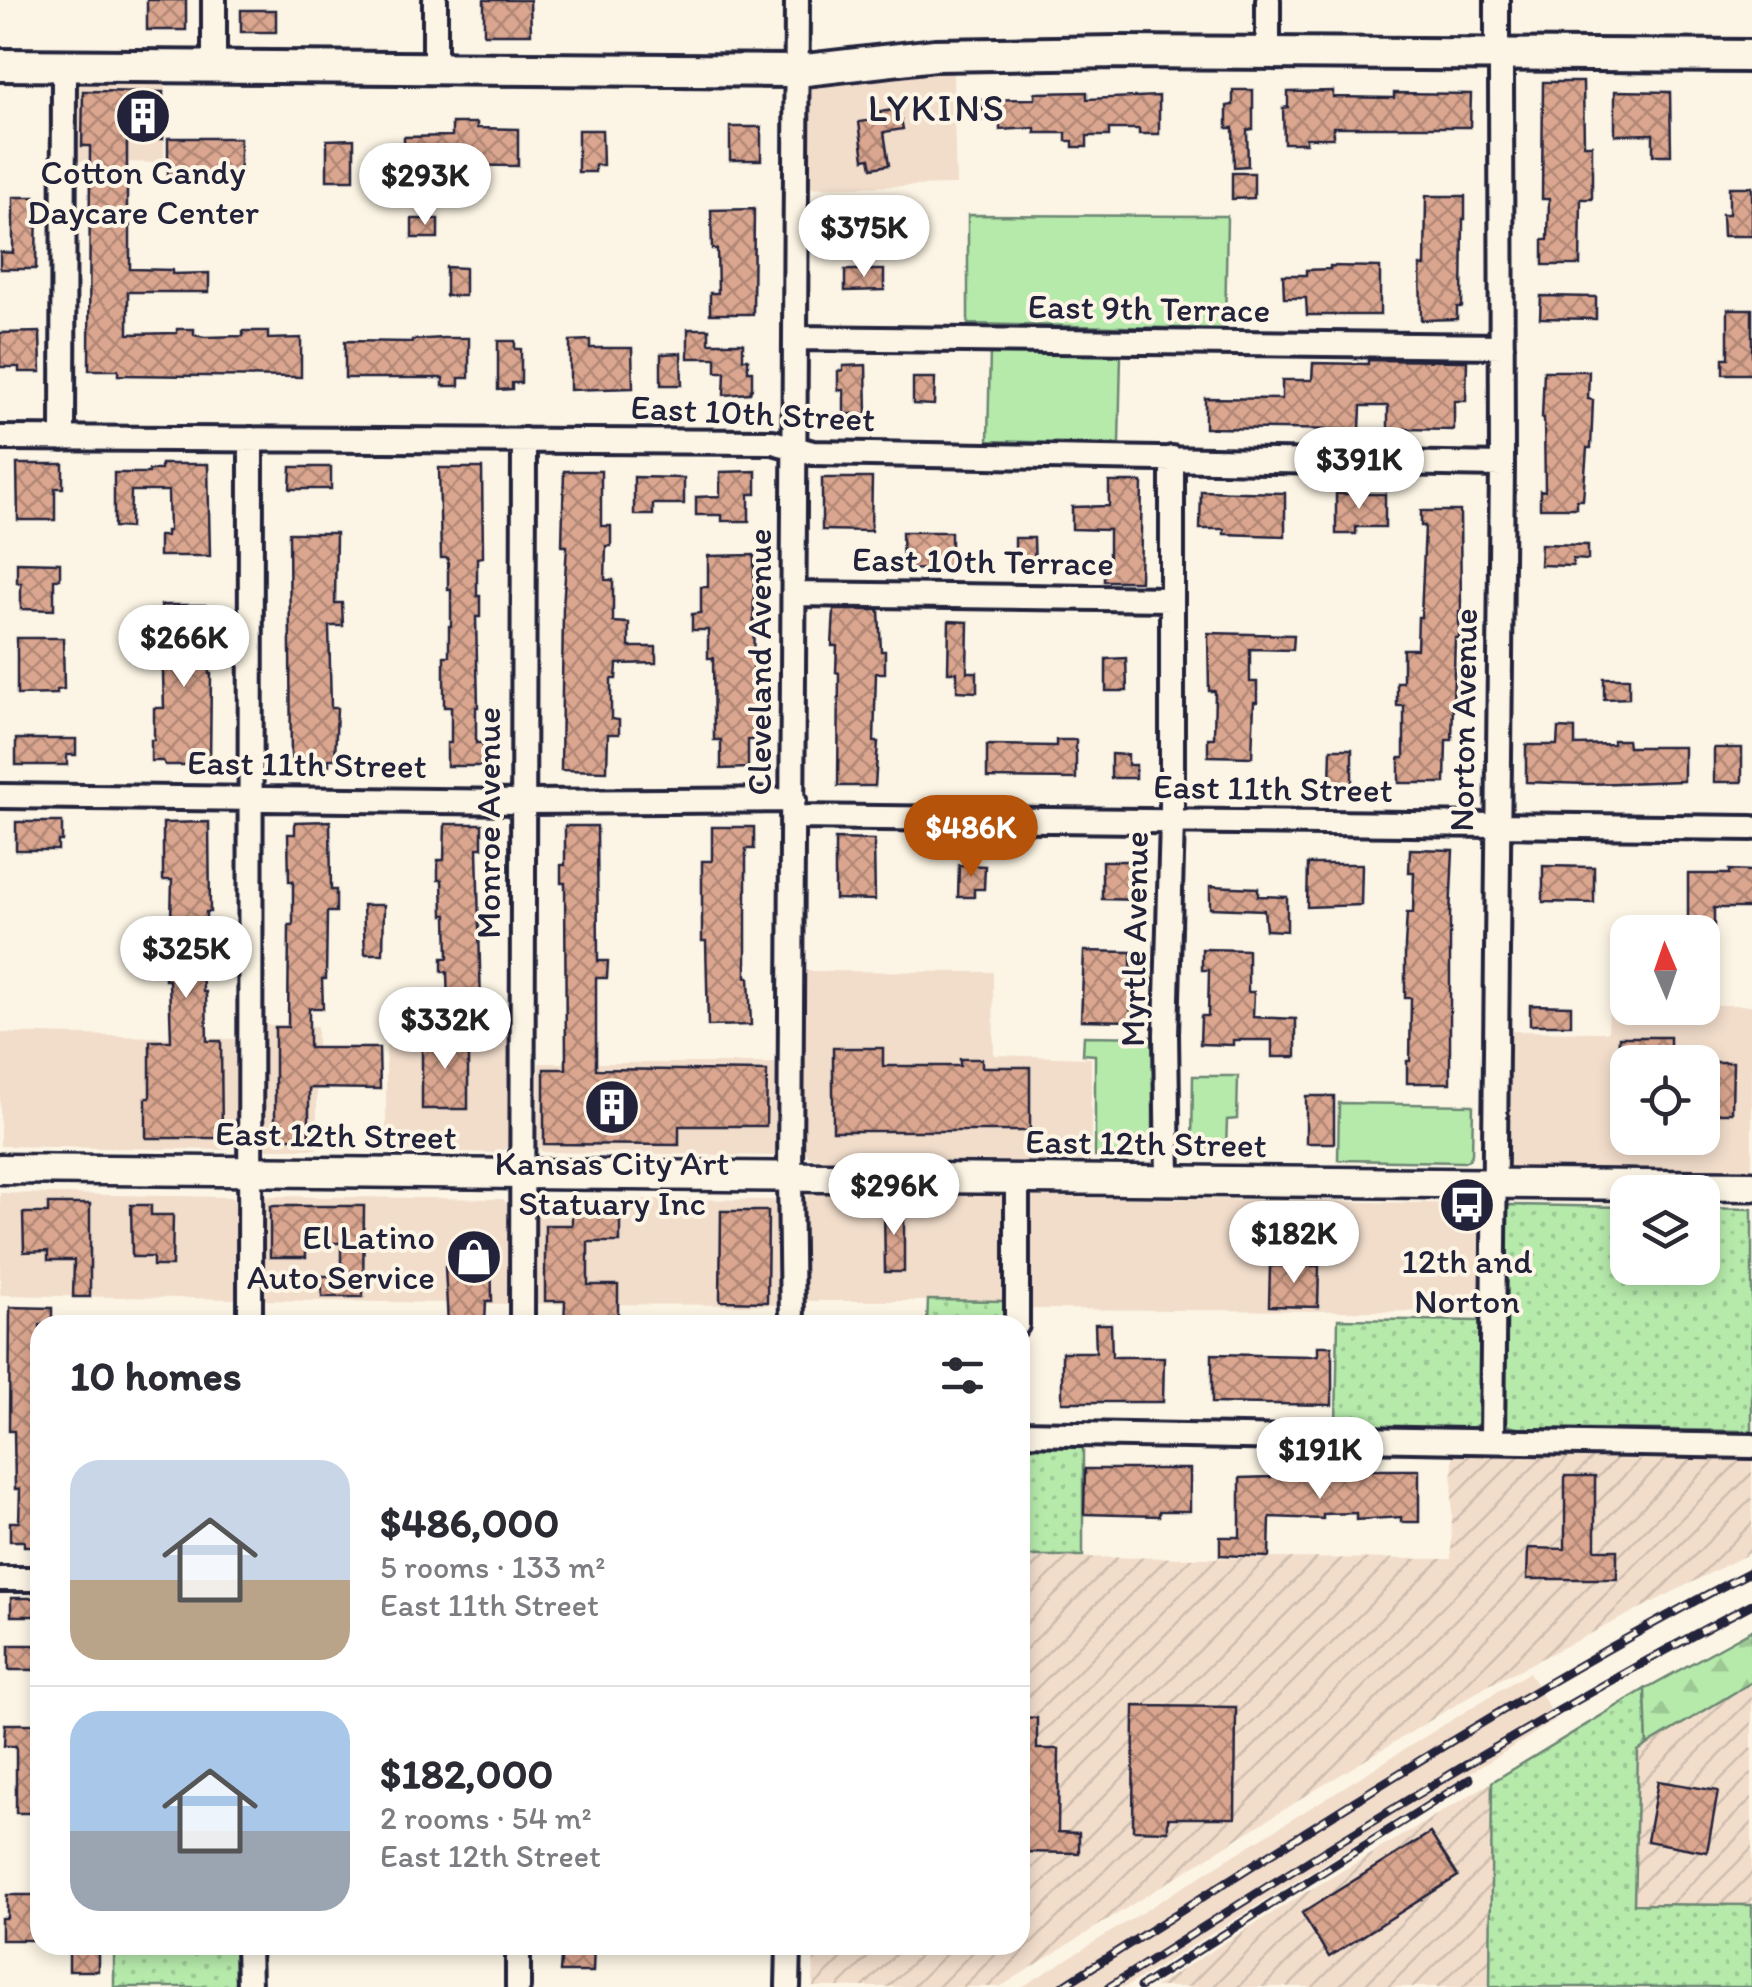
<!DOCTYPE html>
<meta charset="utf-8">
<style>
body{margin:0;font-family:Itim,sans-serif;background:#f2f2f3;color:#2b2b33;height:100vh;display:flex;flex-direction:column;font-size:38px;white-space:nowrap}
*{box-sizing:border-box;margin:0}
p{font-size:32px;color:#7c7c81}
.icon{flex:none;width:55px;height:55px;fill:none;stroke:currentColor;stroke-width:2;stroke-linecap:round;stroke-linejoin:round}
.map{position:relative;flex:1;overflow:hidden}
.drawer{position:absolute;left:30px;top:1315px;width:1000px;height:640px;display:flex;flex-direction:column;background:#fff;border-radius:30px;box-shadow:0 5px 15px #0003}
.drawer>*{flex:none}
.needle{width:65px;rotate:358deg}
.controls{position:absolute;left:1610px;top:915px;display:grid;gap:20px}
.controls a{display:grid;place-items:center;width:110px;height:110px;border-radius:20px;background:#fff;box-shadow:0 5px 15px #0003;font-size:50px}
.price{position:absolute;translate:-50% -85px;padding:0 22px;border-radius:35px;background:#fff;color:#222;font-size:32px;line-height:65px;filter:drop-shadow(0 2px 5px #0008)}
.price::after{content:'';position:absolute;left:50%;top:60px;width:30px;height:22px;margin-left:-15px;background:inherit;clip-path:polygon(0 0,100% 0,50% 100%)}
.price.on{background:#b45309;color:#fff}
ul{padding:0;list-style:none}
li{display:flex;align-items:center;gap:30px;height:250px;padding:0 40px}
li+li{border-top:2px solid #e1e1e2}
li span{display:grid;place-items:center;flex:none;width:280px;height:200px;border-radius:30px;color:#555}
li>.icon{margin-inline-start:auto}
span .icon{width:120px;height:120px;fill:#fffc;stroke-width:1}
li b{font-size:42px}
h2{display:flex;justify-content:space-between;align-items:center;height:120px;padding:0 40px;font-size:42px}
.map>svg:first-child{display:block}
</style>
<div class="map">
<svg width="1752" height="1987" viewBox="0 0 1752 1987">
<defs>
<pattern id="industrial-furrows" width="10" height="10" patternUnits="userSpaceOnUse" patternTransform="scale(2.5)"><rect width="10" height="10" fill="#f2ddcb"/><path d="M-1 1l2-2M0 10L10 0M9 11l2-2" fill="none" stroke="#cfbdaf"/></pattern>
<pattern id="grass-dots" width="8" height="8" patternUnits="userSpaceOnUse" patternTransform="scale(2.5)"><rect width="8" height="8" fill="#b6eaab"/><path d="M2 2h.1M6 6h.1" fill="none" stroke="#9cc894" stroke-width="1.8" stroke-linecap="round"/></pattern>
<pattern id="forest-firs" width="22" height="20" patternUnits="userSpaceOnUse" patternTransform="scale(2.5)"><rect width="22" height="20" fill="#b6eaab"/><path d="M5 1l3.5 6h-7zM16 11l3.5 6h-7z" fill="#9cc894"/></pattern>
<pattern id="building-cross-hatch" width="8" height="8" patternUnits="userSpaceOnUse" patternTransform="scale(2.5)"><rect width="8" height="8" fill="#dba68f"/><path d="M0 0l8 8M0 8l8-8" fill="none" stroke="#b18776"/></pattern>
</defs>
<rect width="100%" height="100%" fill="#fcf5e5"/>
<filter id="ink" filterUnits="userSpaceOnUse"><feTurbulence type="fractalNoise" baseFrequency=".01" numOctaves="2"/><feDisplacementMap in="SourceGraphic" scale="20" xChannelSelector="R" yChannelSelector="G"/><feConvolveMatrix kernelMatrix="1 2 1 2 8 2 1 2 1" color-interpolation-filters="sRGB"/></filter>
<g filter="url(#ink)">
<path fill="#f2ddcb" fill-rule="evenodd" d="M951,66L953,74L956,185L806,188V96L809,89L818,85L920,69Z
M82,83L165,84L164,163L71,161L73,87Z
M805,971L993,972L994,1055L1091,1058V1162L818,1159L809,1157L805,1151Z
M1703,1005H1752V1170L1510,1169L1505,1163L1504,1031L1608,1032L1609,1006L1702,1008ZM1628,1062H1702V1138H1628Z
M263,1025L317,1026V1149H266L261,1145Z
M386,1025L513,1026L512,1145L498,1153L386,1150Z
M0,1033L236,1039V1144L231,1148L223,1150L0,1146Z
M539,1063H780L782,1145L779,1153L773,1156L542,1152L538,1147Z
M0,1193L232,1197L236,1202L235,1299L0,1295Z
M818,1194L1000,1196L1005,1201L1006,1208L1007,1301H801L803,1201L809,1195Z
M271,1196L503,1199L507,1204L509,1212L508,1304L259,1300L260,1203L264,1197Z
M1032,1196L1477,1204L1481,1211L1483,1223L1481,1312L1026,1309L1028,1202Z
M538,1198L773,1200L778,1206V1305L531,1304L532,1203Z
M1529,1672L1556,1720L1126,1987H1022Z"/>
<path fill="url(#industrial-furrows)" d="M1453,1450L1752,1455V1552L1487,1686L1317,1789L1000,1987H813L814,1945H1020V1557L1451,1559Z
M1752,1682V1905H1634L1638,1751Z
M1492,1782L1490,1987H1154L1288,1903Z"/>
<path fill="url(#grass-dots)" stroke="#6c8673" stroke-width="2.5" d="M1509,1205L1627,1207L1628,1268H1702L1703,1208L1752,1209V1431L1516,1428L1508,1426L1503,1416L1504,1212Z
M928,1300L1007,1301L1006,1325H927Z
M1338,1319L1482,1321L1481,1422L1472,1428L1336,1426Z
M1020,1444H1083V1556H1020Z
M1645,1689L1647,1745L1638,1751L1634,1904L1752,1905V1987H1490L1492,1782Z
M114,1945H237V1987H114Z"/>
<path fill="url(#forest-firs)" stroke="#6c8673" stroke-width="2.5" d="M1752,1630V1682L1647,1745L1645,1689Z"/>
<path fill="#b6eaab" stroke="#6c8673" stroke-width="2.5" d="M968,215L1227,216L1225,329L968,324Z
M990,351L1121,354L1119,444L988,441Z
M1084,1036L1153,1037V1156L1095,1157V1055L1083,1054Z
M1193,1076H1238L1237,1119L1227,1120L1226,1148H1192Z
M1339,1103L1473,1105L1472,1154L1469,1160L1464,1162L1338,1160Z"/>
<path fill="url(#building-cross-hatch)" stroke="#22223b" stroke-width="2.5" d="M147,0H186V30H147Z
M484,0H530L531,34H484Z
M241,10H276V32H241Z
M1543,82H1583L1584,145H1592V199H1581L1580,265H1543V240H1548L1549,199H1542Z
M1233,90H1253V129L1247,130L1248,166L1234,167L1233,128H1227V106L1233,105Z
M83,91L163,92V139H127V225H130V269L172,270V274L209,273V292H128V334L177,333V329H194V335L205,337L243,336V331H268V339L301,338V377L118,375V370H89L90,146H82Z
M1333,91V97L1394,98V93L1471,94L1470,127H1333V138H1306V143H1284L1283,108L1288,107V92Z
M1615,91L1670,92L1671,155H1653V134L1615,135Z
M1087,92V99L1159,96V134H1139V129H1109V136H1087V147H1073V141H1066V133H1035V128L1000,130V120H982V100L1035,99V93Z
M899,109L903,129L884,132L889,165L872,168L870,158L864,159L859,122L882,119L880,112Z
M452,123H477V128L518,129V166L431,165V177L404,178V137L452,136Z
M730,127H761V160H730Z
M578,130H602L603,165H595V172H578Z
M168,138H240V179H168Z
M354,139V180H327V140Z
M1232,173H1254V198L1232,199Z
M1729,187H1752V236H1723L1722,214H1729Z
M1426,196H1465V219H1463L1462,307H1457V319L1421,320L1420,266H1425Z
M13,197H37L36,269H0V252L13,253Z
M754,209L753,314H710V293H718L717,249H712L711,210Z
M852,217H887V238H852Z
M412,219H438V238H412Z
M1330,266L1380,267V315H1307L1306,298H1284L1283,275H1306V270L1330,269Z
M446,267L465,268V296H446Z
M845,270H884V290L845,291Z
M1541,296L1596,297V319L1540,318Z
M1728,309H1752V374H1723V358H1728Z
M688,329H709V343H743V359H748V371H752V388L750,393L724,395L725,372H716V358H688Z
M40,332L41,372H19V367H0V333Z
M443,338H469V378H459V386H443V378H345V341L412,342V340Z
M590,340V348H632L633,388L570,390V341Z
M498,341H515V349H521V383H512V389L498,390Z
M681,353L682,385H661V354Z
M1368,360L1467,361L1466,401H1454V430L1405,429V432H1388V406H1361L1360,430L1205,428V398L1282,399V380H1312L1313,363L1368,364Z
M866,365L867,414H844V390H838V371L843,370V366Z
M1544,371H1589L1588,399L1593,400L1591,448H1587L1583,500H1577V508H1540V490L1545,491L1544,418H1542Z
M913,378H935L934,405L913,404Z
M17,464H63V488H55V520H18Z
M161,464H208L210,556H159V536H166V531H169L168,491H131L130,528L114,527V473H149V470H161Z
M291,467H331V489H290Z
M439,468H482L483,557L477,558V596H480V617H476L478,707H476V743H483V766H447V743H451V707H444V656H449V626H451V590H448V558H441Z
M564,471H601V526H611V546H606L605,580H613V622L629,623V647H656V663L617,664L616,679H611V719L619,720V734H608L607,771L561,770L563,608L567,546H562Z
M756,471V494H749V521H722V515H696V497L720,496V472Z
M634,477L684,478V504H653V515H634Z
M822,478H872L871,531L822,530Z
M1109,482H1142L1140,581H1104V559H1109V530L1072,529V507L1109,506Z
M1201,491L1285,493V536L1224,534V529H1200Z
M1336,494H1385V527H1356V534H1336Z
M1421,511H1460L1461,612H1459V638H1455L1452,740H1446L1445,783H1399V758H1404V706H1397V682H1403V649H1417L1418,617H1421L1425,526H1421Z
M902,532H951V568L903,570Z
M289,533H336L335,603H342L343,626H329L331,708H337L335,759H329V765H291Z
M1015,538H1034L1035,570H1015Z
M1541,544L1588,545V560L1573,559V566L1540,565Z
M754,555L753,740H748V768L721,769V740H714L713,658H708V630H692V614L701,613V587H708V556Z
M17,562L60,563V579H54V610L21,609V583H17Z
M161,605H205V640H209V674H211L210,765H165L163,761H151V740H154V708H164Z
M834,610H879L881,651H885V673H876L874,742H878L875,786H838L839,673L836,672L837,646H832Z
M949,621L968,622L967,672H977V692L957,691V672H948Z
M1208,633L1294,635L1293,650L1250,649V682H1257V702H1254L1252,757L1208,756V738H1214L1215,691H1209Z
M17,638H63L64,689L57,690V694L17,695Z
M1126,658L1127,691H1106V659Z
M1604,678H1629V698L1604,699Z
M1558,728L1575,729V745L1613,744V740H1627L1628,747H1684V781L1588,784L1526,782V745H1557Z
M16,739H76V755H67V765H16Z
M1056,740H1076V779L987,778V745L1056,746Z
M1714,748H1742V782H1714Z
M1331,749H1352V784H1330Z
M1111,754L1128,755V765H1136V778H1111Z
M330,821L331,890H336V912H327L326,979H322L323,1008H309V1048H379L380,1089L309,1088V1138H275V1027H288L289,925H293V881H289L288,834H295V822Z
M16,822H62V841H58V850H16Z
M209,822L210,912H206V946H202L203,992H206L207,1041H221L222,1138H146V1098H150V1041H171L169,980H165V956H170L172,880H163V823Z
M445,824H482V848H477L481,1006L448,1007L447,972H442V958H448L447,915H443L442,880H438V860H444Z
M565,826H597L598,961H608L607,978H596V1069L767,1071L766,1126H679V1145L544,1144V1069H566L565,883H561V865H565Z
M712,827H754V849H746V977H749L751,1025L708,1026L706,941H702V861H712Z
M835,839L874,840L875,900L835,899Z
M1410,849L1453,850L1450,914V1083H1407V1061H1410L1411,998H1405V946L1407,913H1413L1414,872H1409Z
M1102,861H1137L1138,900L1102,899Z
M1308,864H1362L1361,905L1307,907Z
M959,865L985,866L984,889H974V897H958Z
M1543,866L1594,867V903L1543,902Z
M1729,870L1752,871V908H1714V926H1696V919H1688V874H1729Z
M1210,886L1258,888V896L1287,897V931L1266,930L1264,910L1210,908Z
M363,905H384L383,954H365Z
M1202,949L1248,950V992H1254L1253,1017L1296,1019V1057H1272V1040H1233V1045L1200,1044L1201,1016H1208L1209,970H1202Z
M1084,951L1131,952V1021L1081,1020Z
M1530,1005L1571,1006V1025H1530Z
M422,1034H468V1109H422Z
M1619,1037H1670V1062H1618Z
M833,1048H883V1066H960V1059H982V1067H1030V1131H833Z
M1702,1062H1733L1732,1113H1702Z
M1306,1096H1334V1143H1306Z
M48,1204H90V1297H73L74,1260H48V1251L24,1252L23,1213H48Z
M131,1205H151V1215H173L172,1266H153V1257H132Z
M884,1205H904V1272H885Z
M270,1206H364L363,1297H322V1276H341V1243H306V1257H270Z
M1280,1209L1324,1210V1227H1314V1233H1284V1226H1280Z
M572,1211H588V1216L620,1215V1242H588V1285H618V1325H564L565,1301H545V1225H572Z
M721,1211H768L767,1302L720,1301Z
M457,1248H491L492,1301H486L485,1325H448L445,1267H457Z
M1270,1266H1319L1318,1307L1269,1306Z
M10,1307L52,1308V1325H40V1546H24V1541H10V1522H19L20,1489H15L14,1431H9Z
M1095,1324H1111L1112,1357H1164L1163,1402H1062V1352H1096Z
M1318,1346H1332V1405L1212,1403V1354L1312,1356L1318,1355Z
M1085,1469H1190V1511H1159V1516L1084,1514Z
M1357,1470H1419V1522H1401V1517L1356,1520V1513L1323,1514V1519L1270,1517L1269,1557L1220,1555V1537H1240V1478L1271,1477V1471L1334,1473Z
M1565,1476H1595V1550H1617V1579H1527L1528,1548L1565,1549Z
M11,1598H40V1616H11Z
M9,1645H40V1670H9Z
M1134,1706L1236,1707L1235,1818H1168V1831L1133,1830Z
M1020,1717L1037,1718V1749H1059L1058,1832L1079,1833V1853L1020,1852Z
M5,1724H40V1813H16V1746H4Z
M1658,1781L1718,1791L1707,1852L1647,1841Z
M1430,1833L1458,1876L1329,1957L1302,1913Z
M7,1895H40V1940H1V1918H7Z
M562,1945H594L593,1972H560Z
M69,1948H98V1971H69Z"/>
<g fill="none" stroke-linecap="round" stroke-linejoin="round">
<g stroke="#22223b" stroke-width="30">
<path id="minor" d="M214,0V67
M435,0V69
M1268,0V54
M795,338L1502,346
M0,438L773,442L813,453L1502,465
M63,439L64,66
M794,594L1171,599
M0,796L523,802L794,800
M794,817L1752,828
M1168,1181L1166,1034L1172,821V458
M250,1325L251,439
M522,1325L524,440
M792,1325L790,1177L797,0
M1017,1325V1179
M1020,1433L1752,1446
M1492,1441L1502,465L1501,74V54L1497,40V0
M0,1579H40
M248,1945L249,1987
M518,1945V1987
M788,1987L789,1945"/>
</g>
<g stroke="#22223b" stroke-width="35">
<path id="tertiary" d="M0,1169L1752,1186"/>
</g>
<g stroke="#22223b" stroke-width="38">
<path id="secondary" d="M0,65L797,71L935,55L1119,52L1752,56"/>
</g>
<use href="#minor" stroke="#fcf5e5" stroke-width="22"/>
<use href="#tertiary" stroke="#fcf5e5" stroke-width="28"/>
<use href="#secondary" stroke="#fcf5e5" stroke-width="30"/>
<g stroke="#22223b" stroke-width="9">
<path id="rail" d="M1061,1987C1288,1844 1513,1694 1752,1571
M1109,1987C1319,1853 1531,1720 1752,1604
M1140,1987L1470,1779"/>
</g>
<use href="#rail" stroke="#fcf5e5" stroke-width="5" stroke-dasharray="15" stroke-linecap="butt"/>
</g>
</g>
<defs>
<g id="building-disc" transform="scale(2.875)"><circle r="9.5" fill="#22223b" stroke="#fcf5e5"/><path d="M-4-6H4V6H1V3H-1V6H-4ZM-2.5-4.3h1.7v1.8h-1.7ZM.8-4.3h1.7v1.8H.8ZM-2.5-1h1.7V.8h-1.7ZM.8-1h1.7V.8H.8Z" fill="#fff"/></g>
<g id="bus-disc" transform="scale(2.875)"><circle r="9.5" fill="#22223b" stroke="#fcf5e5"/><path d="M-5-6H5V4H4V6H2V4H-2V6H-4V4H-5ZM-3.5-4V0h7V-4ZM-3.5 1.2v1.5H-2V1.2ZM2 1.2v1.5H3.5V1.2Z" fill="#fff"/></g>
<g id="shop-disc" transform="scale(2.875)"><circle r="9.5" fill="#22223b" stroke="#fcf5e5"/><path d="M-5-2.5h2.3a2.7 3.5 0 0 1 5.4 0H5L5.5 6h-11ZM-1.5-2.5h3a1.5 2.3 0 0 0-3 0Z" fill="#fff"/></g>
</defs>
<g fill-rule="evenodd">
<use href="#building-disc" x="143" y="116"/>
<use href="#building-disc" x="612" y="1107"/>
<use href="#bus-disc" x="1467" y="1205"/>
<use href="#shop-disc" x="474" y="1257"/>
</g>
<g text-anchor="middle" stroke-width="8" stroke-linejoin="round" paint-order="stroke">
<g font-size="35" fill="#22223b" stroke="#fcf5e5">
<text x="143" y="184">Cotton Candy<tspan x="143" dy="40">Daycare Center</tspan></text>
<text x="612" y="1175">Kansas City Art<tspan x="612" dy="40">Statuary Inc</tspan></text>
<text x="435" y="1249" text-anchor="end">El Latino<tspan x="435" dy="40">Auto Service</tspan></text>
<text x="1467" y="1273">12th and<tspan x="1467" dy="40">Norton</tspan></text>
</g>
<g font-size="35" fill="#22223b" stroke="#fcf5e5">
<text transform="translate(1149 308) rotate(1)" y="12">East 9th Terrace</text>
<text transform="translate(753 413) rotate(3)" y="12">East 10th Street</text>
<text transform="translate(983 561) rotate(1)" y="12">East 10th Terrace</text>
<text transform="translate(759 662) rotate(-90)" y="12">Cleveland Avenue</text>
<text transform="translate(1463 720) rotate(-89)" y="12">Norton Avenue</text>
<text transform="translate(307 764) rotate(1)" y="12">East 11th Street</text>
<text transform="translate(1273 788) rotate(1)" y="12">East 11th Street</text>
<text transform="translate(488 823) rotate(-90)" y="12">Monroe Avenue</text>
<text transform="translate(1134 939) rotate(-89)" y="12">Myrtle Avenue</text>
<text transform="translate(336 1135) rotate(1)" y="12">East 12th Street</text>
<text transform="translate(1146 1143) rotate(1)" y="12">East 12th Street</text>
</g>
<g font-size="38" letter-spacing="2.5" fill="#22223b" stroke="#fcf5e5">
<text x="937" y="121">LYKINS</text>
</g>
</g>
</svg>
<div class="controls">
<a><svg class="needle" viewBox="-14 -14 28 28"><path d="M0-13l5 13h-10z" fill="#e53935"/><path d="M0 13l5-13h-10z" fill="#7c7c81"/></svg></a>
<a><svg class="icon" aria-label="locate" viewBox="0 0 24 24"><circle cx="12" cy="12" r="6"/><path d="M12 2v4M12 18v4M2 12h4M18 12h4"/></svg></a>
<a><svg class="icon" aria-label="layers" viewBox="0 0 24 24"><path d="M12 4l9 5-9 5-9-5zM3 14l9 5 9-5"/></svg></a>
</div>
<b class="price" style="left:425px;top:228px">$293K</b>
<b class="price" style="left:864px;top:280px">$375K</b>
<b class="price" style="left:1359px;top:512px">$391K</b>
<b class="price" style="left:184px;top:690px">$266K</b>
<b class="price on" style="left:971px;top:880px">$486K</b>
<b class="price" style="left:186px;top:1001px">$325K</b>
<b class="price" style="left:445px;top:1072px">$332K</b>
<b class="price" style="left:894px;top:1238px">$296K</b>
<b class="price" style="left:1294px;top:1286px">$182K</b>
<b class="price" style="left:1320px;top:1502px">$191K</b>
<section class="drawer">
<h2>10 homes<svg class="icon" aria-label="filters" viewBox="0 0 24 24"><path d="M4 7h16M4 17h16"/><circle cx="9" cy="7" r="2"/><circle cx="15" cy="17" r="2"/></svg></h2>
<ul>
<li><span style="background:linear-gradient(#c9d6e8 60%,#b9a48a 0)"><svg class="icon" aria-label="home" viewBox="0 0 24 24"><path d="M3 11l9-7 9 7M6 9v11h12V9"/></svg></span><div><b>$486,000</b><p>5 rooms · 133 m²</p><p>East 11th Street</p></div></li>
<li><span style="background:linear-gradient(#a9c7e8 60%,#9aa5b1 0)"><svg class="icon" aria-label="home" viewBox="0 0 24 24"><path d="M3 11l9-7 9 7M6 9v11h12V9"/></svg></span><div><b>$182,000</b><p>2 rooms · 54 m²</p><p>East 12th Street</p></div></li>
</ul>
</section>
</div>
